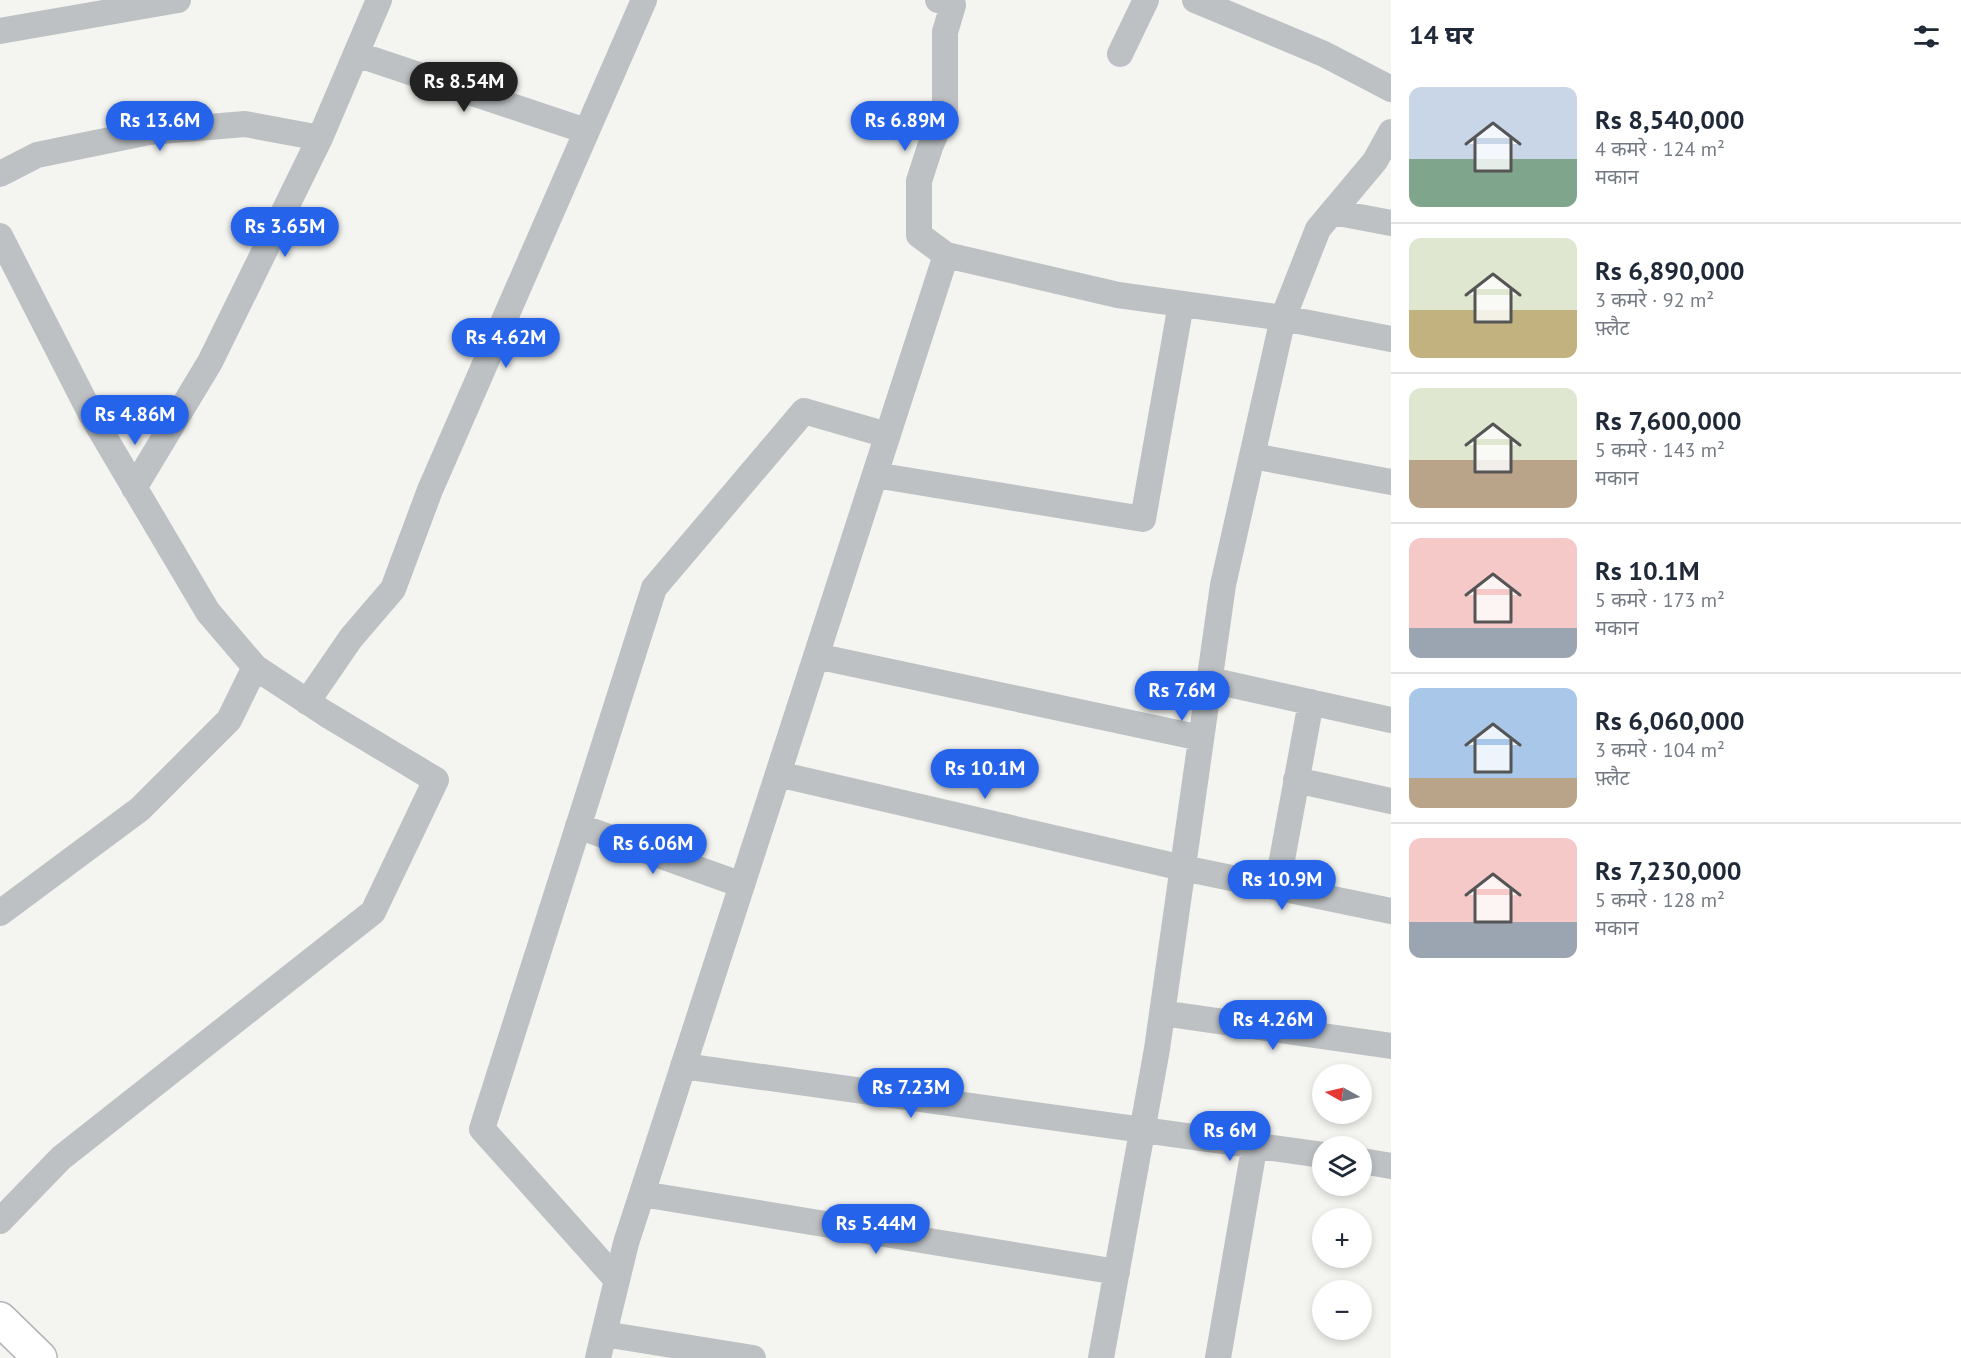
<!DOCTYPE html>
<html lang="hi">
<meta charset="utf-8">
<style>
body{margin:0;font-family:"PT Sans","Noto Sans Devanagari",sans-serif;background:#f6f6f7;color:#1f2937;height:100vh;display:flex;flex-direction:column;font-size:22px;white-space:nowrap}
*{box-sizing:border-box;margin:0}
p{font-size:20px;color:#747a83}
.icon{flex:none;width:33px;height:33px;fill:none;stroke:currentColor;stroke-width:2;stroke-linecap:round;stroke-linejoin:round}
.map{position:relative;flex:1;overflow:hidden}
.sheet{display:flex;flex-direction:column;background:#fff;width:570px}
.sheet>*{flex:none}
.needle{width:39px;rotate:278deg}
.tools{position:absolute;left:1312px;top:1064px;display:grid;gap:12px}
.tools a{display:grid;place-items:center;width:60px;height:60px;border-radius:50%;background:#fff;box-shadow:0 3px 9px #0003;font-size:30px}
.price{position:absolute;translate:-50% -51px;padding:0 14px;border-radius:21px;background:#2563eb;color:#fff;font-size:20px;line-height:39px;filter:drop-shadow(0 2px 3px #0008)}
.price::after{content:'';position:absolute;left:50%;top:36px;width:18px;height:14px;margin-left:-9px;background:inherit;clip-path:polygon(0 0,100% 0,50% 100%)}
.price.on{background:#222;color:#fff}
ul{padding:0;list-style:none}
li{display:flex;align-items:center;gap:18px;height:150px;padding:0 18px}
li+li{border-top:2px solid #e0e1e3}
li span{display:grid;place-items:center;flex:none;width:168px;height:120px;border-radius:12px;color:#555}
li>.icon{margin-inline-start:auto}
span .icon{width:72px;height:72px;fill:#fffc;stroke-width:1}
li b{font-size:26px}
h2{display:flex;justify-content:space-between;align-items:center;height:72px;padding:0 18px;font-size:26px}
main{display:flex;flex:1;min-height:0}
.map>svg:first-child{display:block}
</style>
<main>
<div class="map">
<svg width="1391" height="1358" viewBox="0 0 1391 1358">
<rect width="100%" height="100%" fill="#f4f4f0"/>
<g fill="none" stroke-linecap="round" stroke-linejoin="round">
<g stroke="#b0b5b8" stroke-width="36">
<path id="primary" d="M0,1319L40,1358"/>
</g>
<path stroke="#bdc1c4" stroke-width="26" d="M938,0L953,5L945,32V112L930,147L919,181V235L946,255
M1195,0L1324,54L1391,89
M0,31L178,0
M356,54L586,131
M1120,54L1146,0
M0,174L37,155L149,132L245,124L320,138
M1333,212L1391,223
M0,236L92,416L208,612L255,667L326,714L436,780L373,912L61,1158L0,1221
M1253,456L1391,482
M875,475L1143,519L1181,304
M134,488L210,362L320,138L379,0
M816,656L1201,738
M1210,680L1391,720
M307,702L351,638L393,589L430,490L644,0
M778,774L1183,868L1391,911
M1296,780L1391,801
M578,826L742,885
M1277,887L1311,702
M0,913L140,809L229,720L255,667
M1162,1013L1391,1046
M683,1066L1323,1155
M1362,1161L1391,1166
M642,1194L1117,1272
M617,1280L482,1129L654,588L804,411L887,435
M604,1334L753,1358
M598,1358L626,1243L946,255L1118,295L1283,318L1391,339
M1101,1358L1157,1049L1223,585L1283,318L1318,229L1375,161L1391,132
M1218,1358L1255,1143"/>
<use href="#primary" stroke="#fff" stroke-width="33"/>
</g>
</svg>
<div class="tools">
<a><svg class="needle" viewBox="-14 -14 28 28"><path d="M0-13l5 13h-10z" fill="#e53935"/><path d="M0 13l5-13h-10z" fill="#747a83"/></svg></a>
<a><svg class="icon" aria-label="layers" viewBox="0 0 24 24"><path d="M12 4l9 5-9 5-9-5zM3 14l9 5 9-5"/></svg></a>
<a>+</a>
<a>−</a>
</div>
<b class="price on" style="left:464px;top:113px">Rs 8.54M</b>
<b class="price" style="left:160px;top:152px">Rs 13.6M</b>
<b class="price" style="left:905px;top:152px">Rs 6.89M</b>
<b class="price" style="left:285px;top:258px">Rs 3.65M</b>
<b class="price" style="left:506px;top:369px">Rs 4.62M</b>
<b class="price" style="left:135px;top:446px">Rs 4.86M</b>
<b class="price" style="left:1182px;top:722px">Rs 7.6M</b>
<b class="price" style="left:985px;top:800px">Rs 10.1M</b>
<b class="price" style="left:653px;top:875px">Rs 6.06M</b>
<b class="price" style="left:1282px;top:911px">Rs 10.9M</b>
<b class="price" style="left:1273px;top:1051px">Rs 4.26M</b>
<b class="price" style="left:911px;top:1119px">Rs 7.23M</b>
<b class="price" style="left:1230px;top:1162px">Rs 6M</b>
<b class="price" style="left:876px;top:1255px">Rs 5.44M</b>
</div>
<section class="sheet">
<h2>14 घर<svg class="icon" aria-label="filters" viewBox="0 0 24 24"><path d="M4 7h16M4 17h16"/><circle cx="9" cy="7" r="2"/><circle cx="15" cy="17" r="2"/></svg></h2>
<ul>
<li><span style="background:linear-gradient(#c9d6e8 60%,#7fa58c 0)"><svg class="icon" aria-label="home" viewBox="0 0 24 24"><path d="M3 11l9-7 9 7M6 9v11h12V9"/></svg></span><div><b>Rs 8,540,000</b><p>4 कमरे · 124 m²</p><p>मकान</p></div></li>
<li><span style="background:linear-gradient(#dfe7d0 60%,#c2b280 0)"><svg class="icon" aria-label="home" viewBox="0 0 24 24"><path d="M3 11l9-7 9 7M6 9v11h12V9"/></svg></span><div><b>Rs 6,890,000</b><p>3 कमरे · 92 m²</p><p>फ़्लैट</p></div></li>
<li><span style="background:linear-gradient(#dfe7d0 60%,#b9a48a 0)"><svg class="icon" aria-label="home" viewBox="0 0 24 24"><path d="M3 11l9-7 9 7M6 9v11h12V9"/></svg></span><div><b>Rs 7,600,000</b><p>5 कमरे · 143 m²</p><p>मकान</p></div></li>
<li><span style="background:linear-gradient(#f6c9c9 75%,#9aa5b1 0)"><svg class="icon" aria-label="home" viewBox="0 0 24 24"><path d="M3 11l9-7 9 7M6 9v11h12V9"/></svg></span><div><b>Rs 10.1M</b><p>5 कमरे · 173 m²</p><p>मकान</p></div></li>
<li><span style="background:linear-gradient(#a9c7e8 75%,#b9a48a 0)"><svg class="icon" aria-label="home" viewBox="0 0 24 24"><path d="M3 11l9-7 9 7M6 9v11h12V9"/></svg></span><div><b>Rs 6,060,000</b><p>3 कमरे · 104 m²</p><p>फ़्लैट</p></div></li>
<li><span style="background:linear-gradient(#f6c9c9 70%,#9aa5b1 0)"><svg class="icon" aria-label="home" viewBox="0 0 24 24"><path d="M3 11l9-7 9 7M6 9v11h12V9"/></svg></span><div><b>Rs 7,230,000</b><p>5 कमरे · 128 m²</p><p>मकान</p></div></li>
</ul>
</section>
</main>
